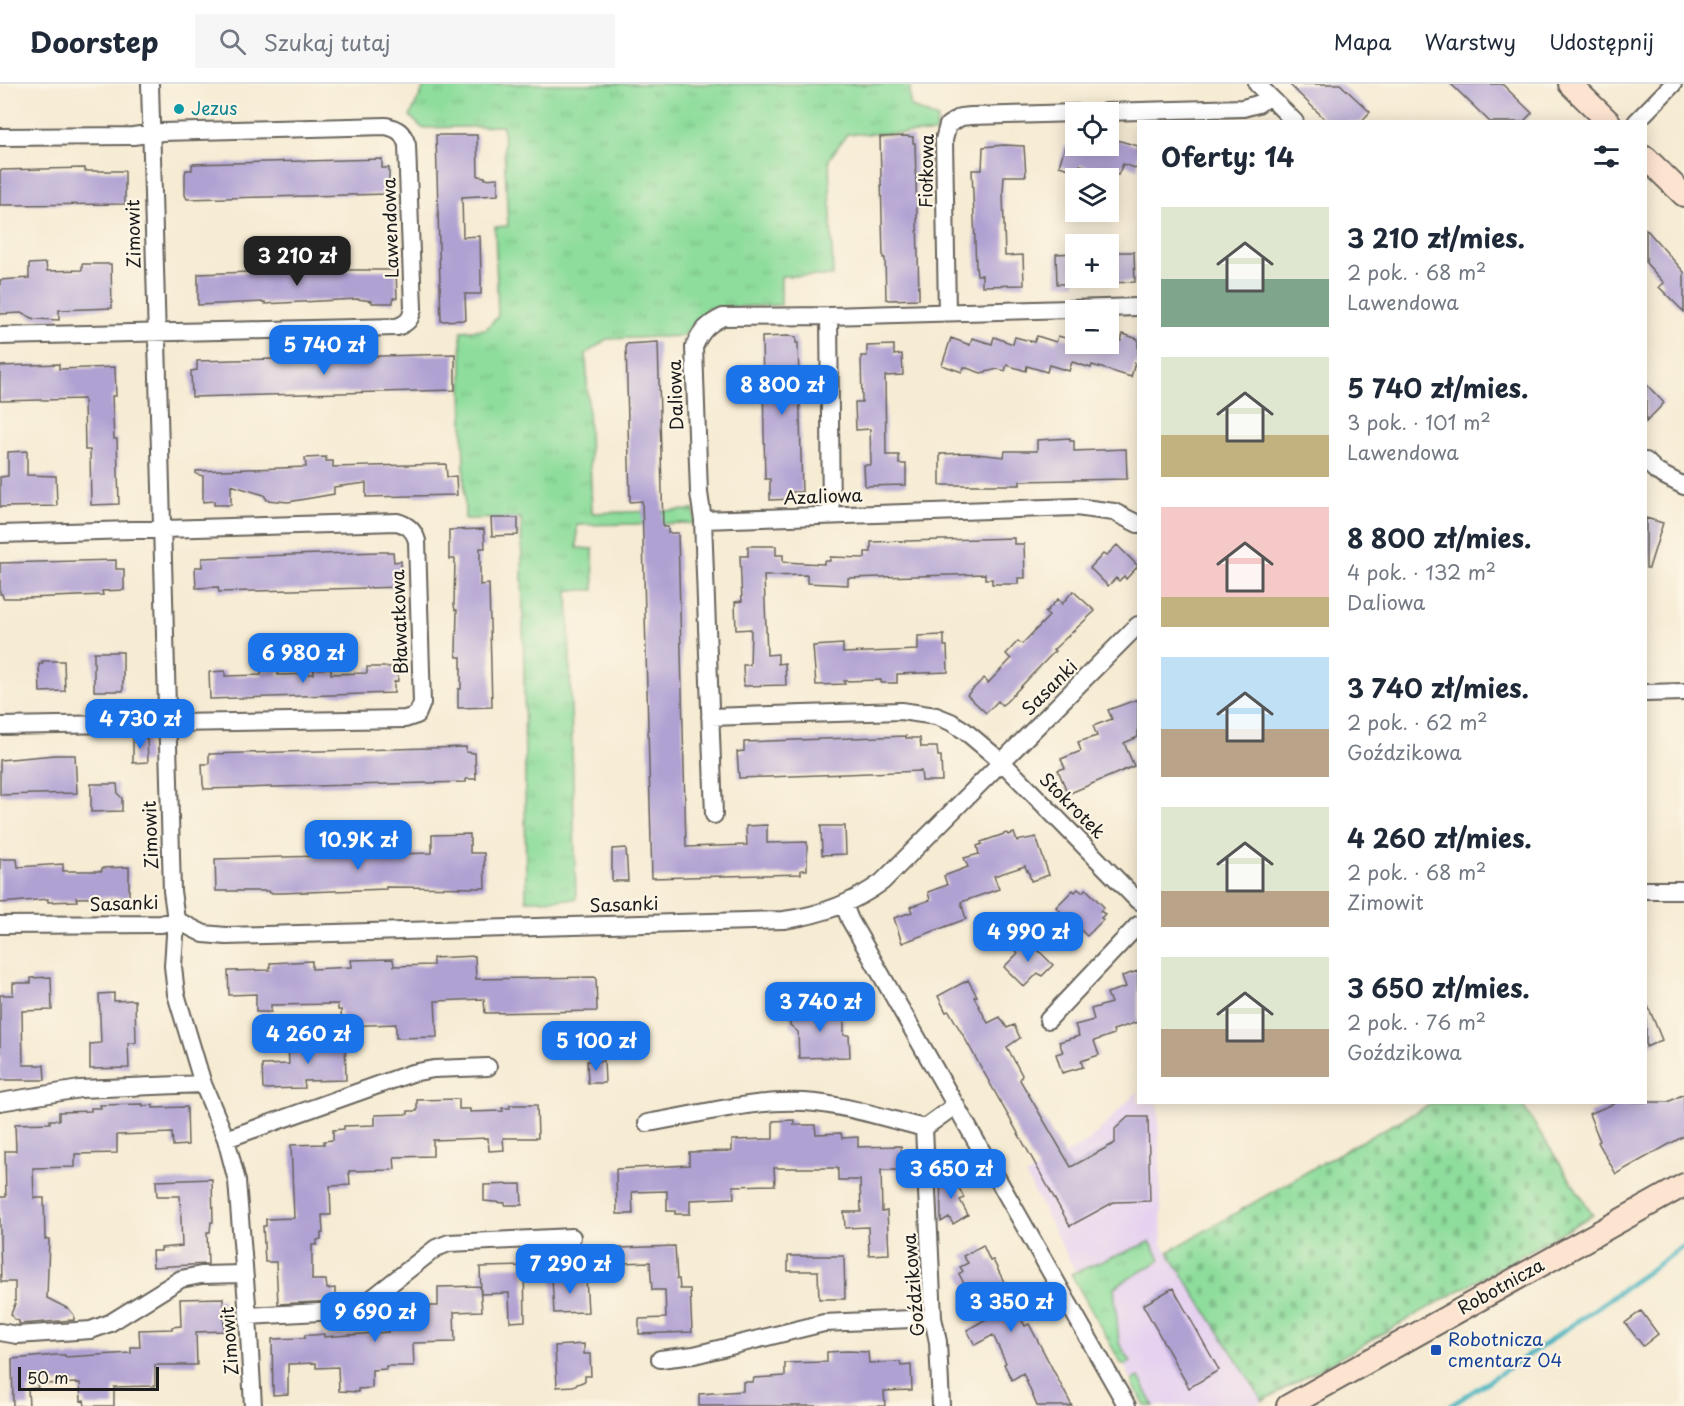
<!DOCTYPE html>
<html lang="pl">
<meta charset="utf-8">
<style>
body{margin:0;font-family:"Playpen Sans",sans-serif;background:#f6f6f7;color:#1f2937;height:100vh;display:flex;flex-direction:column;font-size:22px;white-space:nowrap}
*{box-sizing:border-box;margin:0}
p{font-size:20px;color:#747a83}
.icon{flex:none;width:33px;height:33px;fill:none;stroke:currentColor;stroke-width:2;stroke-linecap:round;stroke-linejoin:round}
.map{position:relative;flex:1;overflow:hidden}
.details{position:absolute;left:1137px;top:36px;width:510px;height:984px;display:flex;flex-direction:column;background:#fff;border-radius:0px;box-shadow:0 3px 15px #0003}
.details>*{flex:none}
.fabs{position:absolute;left:1065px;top:18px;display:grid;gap:12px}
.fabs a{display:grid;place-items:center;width:54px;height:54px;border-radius:0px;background:#fff;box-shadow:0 3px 15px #0003;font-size:30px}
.scale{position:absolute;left:18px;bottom:15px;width:141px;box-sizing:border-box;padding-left:6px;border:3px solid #1c1c1c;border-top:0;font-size:16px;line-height:21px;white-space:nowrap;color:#1c1c1c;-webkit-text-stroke:4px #fcf5e5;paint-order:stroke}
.price{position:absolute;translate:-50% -51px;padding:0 14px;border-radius:12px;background:#1a73e8;color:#fff;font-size:20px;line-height:39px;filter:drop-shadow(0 2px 3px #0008)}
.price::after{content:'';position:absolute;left:50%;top:36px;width:18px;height:14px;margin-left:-9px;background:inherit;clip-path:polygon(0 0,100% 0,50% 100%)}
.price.on{background:#222;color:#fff}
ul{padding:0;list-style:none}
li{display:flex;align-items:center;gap:18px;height:150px;padding:0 24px}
li span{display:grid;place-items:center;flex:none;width:168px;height:120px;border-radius:0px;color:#555}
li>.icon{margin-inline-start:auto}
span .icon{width:72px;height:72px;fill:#fffc;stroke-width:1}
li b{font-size:26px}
h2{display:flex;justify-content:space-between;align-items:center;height:72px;padding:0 24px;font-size:26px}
header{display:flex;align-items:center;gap:36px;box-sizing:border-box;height:84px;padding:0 30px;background:#fff;border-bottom:2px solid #e0e1e3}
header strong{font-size:28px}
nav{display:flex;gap:33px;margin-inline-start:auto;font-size:21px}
.search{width:420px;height:54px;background:#f6f6f7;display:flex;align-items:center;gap:15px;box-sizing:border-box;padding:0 21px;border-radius:0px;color:#747a83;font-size:22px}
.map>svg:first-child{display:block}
</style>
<header>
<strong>Doorstep</strong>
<div class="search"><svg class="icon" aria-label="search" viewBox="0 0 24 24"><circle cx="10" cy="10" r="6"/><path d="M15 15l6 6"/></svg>Szukaj tutaj</div>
<nav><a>Mapa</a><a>Warstwy</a><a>Udostępnij</a></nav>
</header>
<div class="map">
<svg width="1684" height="1322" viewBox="0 0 1684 1322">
<defs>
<pattern id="grass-tufts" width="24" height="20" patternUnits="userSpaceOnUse" patternTransform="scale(1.5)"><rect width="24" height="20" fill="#8edd9c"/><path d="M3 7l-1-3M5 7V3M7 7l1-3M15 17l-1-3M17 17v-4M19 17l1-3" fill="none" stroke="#7abd86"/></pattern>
<pattern id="cemetery-stones" width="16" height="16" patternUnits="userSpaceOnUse" patternTransform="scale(1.5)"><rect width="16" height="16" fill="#8edd9c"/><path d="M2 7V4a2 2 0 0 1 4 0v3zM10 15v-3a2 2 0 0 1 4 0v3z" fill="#7abd86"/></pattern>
</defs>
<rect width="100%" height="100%" fill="#fcf5e5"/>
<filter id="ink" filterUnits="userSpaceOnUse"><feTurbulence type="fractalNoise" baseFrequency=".0167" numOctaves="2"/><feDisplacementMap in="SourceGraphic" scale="12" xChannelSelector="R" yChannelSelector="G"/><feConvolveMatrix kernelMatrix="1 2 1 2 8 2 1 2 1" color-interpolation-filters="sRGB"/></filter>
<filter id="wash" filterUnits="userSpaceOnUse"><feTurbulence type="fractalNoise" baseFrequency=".008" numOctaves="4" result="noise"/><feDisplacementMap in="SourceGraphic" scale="24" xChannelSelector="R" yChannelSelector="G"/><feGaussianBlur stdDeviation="1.35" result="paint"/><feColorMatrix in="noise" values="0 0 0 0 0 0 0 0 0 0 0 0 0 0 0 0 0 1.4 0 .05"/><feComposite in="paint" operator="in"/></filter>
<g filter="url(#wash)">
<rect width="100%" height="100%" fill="#f6ebd3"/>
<path fill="#e6d2f0" d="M1138,1007V1018L1158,1019L1162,1160L1263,1317L1254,1322H1145L1026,1092L1089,1057Z"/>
<path fill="url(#grass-tufts)" stroke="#557c5c" stroke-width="1.5" d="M438,0H910V22L938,35L935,49L847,50L829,75L833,192H781V221L708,224L682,252L607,255L586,270L592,429L694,426L695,439L577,441V464L593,465L594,506H568L576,815L526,816L524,586L521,434L465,435L461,247L486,245L498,232L495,143L508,142L503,42L422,44L410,32L425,1L438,2Z
M1150,1158L1161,1176L1114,1203L1119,1259L1131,1278L1125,1281L1121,1279L1071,1190Z
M1139,1293L1154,1322H1145L1133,1300V1296Z"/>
<path fill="url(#cemetery-stones)" stroke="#557c5c" stroke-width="1.5" d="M1433,1019H1521L1593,1131L1263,1317L1168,1168L1347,1065Z"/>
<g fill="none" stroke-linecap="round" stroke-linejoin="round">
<path stroke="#45b4c0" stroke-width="5" d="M1450,1322L1541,1263L1684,1162"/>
</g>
<g id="blocks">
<path fill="#b0a1d3" d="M1289,0H1340L1370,28L1361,38H1328Z
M1451,0H1502L1532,29L1523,38H1490Z
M436,51H477L478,92L485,93V95L498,94V111L462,113L463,153L480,152L481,194V210H465L466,236L441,237Z
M906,52L913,53V59H915L919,209V215L889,216L886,215L885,174H883L880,53Z
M1110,54L1138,62V85L1123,80L1118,91L1080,81L1079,88L1059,82L1065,62H1108Z
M1004,61L1024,62L1026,92H1004L1003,109L1005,172L1023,171L1024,201L982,202V191H977L976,183L972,86H982L983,63Z
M382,75V84H389V110L187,115L185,111V90L186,86H192V80Z
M85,84V87H125V120L0,121V86Z
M1646,145L1684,188V228L1659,203L1664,199L1646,179Z
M1108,168H1134L1135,198L1108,199Z
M1076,169V200H1057L1056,170Z
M46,179L47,187L82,186V180H111L112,224L59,226V236L34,235L23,229L0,230V196L29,194V180Z
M331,186H396L397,214H393V219H372V217L357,215L265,220V218L198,221V190L277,187V189Z
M1123,250L1138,255V280L1135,279L1131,293L1092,281L1091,284L1072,278L1069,287L1049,281L1047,288L1027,282L1026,287L1007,281L1005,287L998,285L981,289L964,283L962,288L942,281L951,254L970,261L972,254L992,260L994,253L1013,260L1015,253L1034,258L1037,252L1056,258L1058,252L1076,257V260H1108V253L1121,257Z
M789,252L796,253V259H798L802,408H792V415L770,416V395H765L762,253Z
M658,258L663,443H668V449H678L686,763L747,761L746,742L767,741V759L807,758V786H801V790L652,794L642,417L630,418L626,260Z
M894,261V271L902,270L903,291L885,292L886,371H899V380H906V401L865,402L864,381H871L870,345L856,346L855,318H862L861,272H867V262Z
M455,270V306L192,313L191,287L197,286V277Z
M59,280V285L115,283L116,312H112L114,355H117L119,420L91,421L90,366H85L84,315L0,317V282Z
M1646,300L1664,319L1646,338Z
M1070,354V357H1074V367L1126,365L1127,395L1020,397V401H940V370L968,369L1004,373L1005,367H1037V356Z
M27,367V391L56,392L57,422L0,423V393L8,392V368Z
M326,373V377H333V383L446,380L447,393L456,392L457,411L366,413V399L334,403V410L288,418L267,416L264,411L231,401V421H214V417L203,418V392L196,390V387L306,383L305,374Z
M491,434H518V451L492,452Z
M1646,434L1663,439L1649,484H1646Z
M484,445L485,464H480V501L489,500L492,623L458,624V605H461V573H457L456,569L457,526H455L454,521L455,475H449V446Z
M1014,454V460H1024L1025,494H1018V500H992V495H985V490L848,494V501L807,499V491L764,492L767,571L778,570V580L785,579L786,601L744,602L743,581H750L751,545L736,546L735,518L742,517L740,472H748V462H776V471H783V478L824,480V477H830V473L865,474V468H871V458Z
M1117,461L1138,482L1126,495L1124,492L1119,497L1116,494L1108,502L1090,484L1103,470L1106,472Z
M379,468H393L394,478L401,477V503L219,508L218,503L196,504L195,483H202V474Z
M116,476V485H124V506L102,507L103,511L27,514H3L2,510H0V479Z
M1073,507L1095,527L1053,566L1055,567L1006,618L1002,621L998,617L986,629L967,611L984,594L988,599L1011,575L1006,570L1018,557L1022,560L1049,532L1045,529L1058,515L1062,520Z
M944,551V562H947L948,588L897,590V599H881V596L844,597L845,600L816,601L813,562L843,560V569L918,566V552Z
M94,568H123V607H94Z
M42,577H64L65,607L40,608L39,580H43Z
M367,583H397L398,597L394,598V609L210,615L209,588L225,587V592L261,591V586H278V591L314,590V585L331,584V590L367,589Z
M1138,615V653L1124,659L1134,682L1068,710L1058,686L1065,684L1061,675L1081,667L1078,658L1097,652L1093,642L1112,635L1108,626Z
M906,652V654H920L921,663H937L938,672H941L942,697H922L921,687L739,694L737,668L744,667V658Z
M133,654H147L148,678L133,679Z
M466,663V668L475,669L476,695H466V698L204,705L203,700L202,680H209V670Z
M55,671H75L77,709L0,711V676Z
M91,700H117L118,710L122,714V727L91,728Z
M821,742H845L846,770L822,771Z
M1007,749L1008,751L1014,749L1017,757L1036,753L1049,791L1031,797L1028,786L1027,787L1025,782L994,792L999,805L961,818L966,835L902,859L894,834L912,828L910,823L930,816L928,808L947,801L944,792L968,783L964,774L979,770L977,762L982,760L981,758Z
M470,750V769H484L485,804L386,803V805L281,809H270L269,807H216L215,775L432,769V751Z
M626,764L628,797H612V765Z
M0,775H17L18,783L63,780V787H102V784L129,783V813L76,814L77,817L48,818V815L0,819Z
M1078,805L1082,808L1086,805L1104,823L1100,827L1105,830L1101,834L1103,836L1087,852L1056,823L1073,806L1075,808Z
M1026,854L1053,881L1042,892L1038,889L1024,903L1004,883L1018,869L1015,866Z
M475,872L476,895L596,893L597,927L485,929L484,915L435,917L437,953L396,954V940L342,942L341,926H338V920L271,921V928H256V910L229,911L228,887L270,886V879L312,877V885L352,883L351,876L393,875L394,882L433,881V874Z
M1138,887V938L1113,946L1114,950L1094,957L1099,971L1081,977L1083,983L1062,989L1056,970L1063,968L1059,958L1079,952L1075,941L1094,936L1091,925L1111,919L1107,909L1126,903L1122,892Z
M51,893L52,926L22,927L23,981H44L45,996H0V911H13V899H31V894Z
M968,896L977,912L974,913L988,939L1000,933L1007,944L1014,941L1020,954L1007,963L1022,991L1020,996L1071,1083L1115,1059V1045L1128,1033H1148L1150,1117L1114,1118L1070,1142L964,953L949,927L946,928L938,912Z
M114,909V917L135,916L136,959H128L129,984L90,985V960L101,959L99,910Z
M1646,917L1662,956L1646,963Z
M838,923V934H844V951H849L850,973L799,974L798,948L790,941V924Z
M345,954L346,996L304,997L305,1004L263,1005L262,981L289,980L288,962H303V955Z
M587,977H604L605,999H588Z
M1684,1010V1052L1616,1090L1598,1058L1600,1057L1589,1030L1618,1018H1668Z
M459,1015V1025H470V1028L503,1027L502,1024H510V1021H537L538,1054H503L504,1066L489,1067L488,1054L433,1056V1072L394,1073L395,1085L391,1086L349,1087L350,1101L330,1102L331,1131H322L323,1149H321V1155L317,1156V1161H312V1196H326L327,1205L335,1204V1217L278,1220L276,1178H265L263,1142H266V1135L294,1134L291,1061L324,1060V1057L333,1056V1046L344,1045V1042L375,1041V1031L408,1030V1027H417V1016Z
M143,1020V1022L153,1021V1024L187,1023L188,1061L173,1062L172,1049L117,1051V1069L75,1070V1083L33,1084L34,1114H44L45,1155H49L47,1214L69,1225L74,1231V1236L19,1240V1237L14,1235L11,1230L15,1220V1198H1L0,1156V1113H6L5,1067H16L15,1040L50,1039V1036H59V1028L91,1027V1024H101L100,1021Z
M794,1036V1041H815L816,1050L841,1049L842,1054L858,1053V1063L901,1062L902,1086H881L882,1128L887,1127L889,1170L869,1171L868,1143L845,1144L844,1128H861L860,1096H838V1084H774L775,1101L733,1102L734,1114L690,1116V1130H675V1127H667V1107L632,1108L633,1130H617L616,1085L689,1081V1068L732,1067V1056L773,1055V1037Z
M940,1081L951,1101L956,1098L964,1114L960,1116L968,1131L953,1140L949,1133L941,1138Z
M212,1095L213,1138H211L210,1148H207L208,1180L153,1183L152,1167H161V1164L182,1162L180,1112H157L156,1097Z
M521,1100L522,1121H505V1119L484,1117V1101Z
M983,1161L990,1177L993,1176L1006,1202L1004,1203L1025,1242L1029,1240L1072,1322H1037L1023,1289L1012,1296L1004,1280L1006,1279L993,1251L975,1261L967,1246L995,1230L978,1199L967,1205L959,1190L963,1187L960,1183L968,1179L963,1172Z
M675,1162L677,1195H679L680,1205H690L692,1248L639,1250V1235L666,1234L665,1206H652L650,1178L621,1179L620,1164Z
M788,1172H844L845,1215H819L818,1187H788Z
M524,1182L525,1237L510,1238L509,1209L481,1210L480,1183Z
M567,1193H586L588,1228L554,1229L552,1194Z
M480,1202L482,1227L454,1228L455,1258L413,1259L414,1282H386V1285L372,1286V1304L358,1305V1308L339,1307L338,1283L316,1284V1279L288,1280V1310L273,1311L272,1255L305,1254V1251H314L324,1250V1253L388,1248V1246H398L397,1226L430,1225V1222H438V1203Z
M1173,1204L1219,1286L1189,1304L1143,1221Z
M223,1214L224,1247L196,1248L197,1281H155V1302L114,1303V1322H85L84,1316L81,1317L80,1299L37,1300L38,1304L28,1305L29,1322H13L12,1275L56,1271H65V1273L131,1269V1263H140L139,1246L172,1245V1243L181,1242L180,1215Z
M1641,1227L1658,1250L1643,1262L1625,1239Z
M584,1260V1270H590L591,1292H585V1297L573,1302L557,1303L555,1262Z
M848,1267L868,1268L869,1279L900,1278L901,1282L911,1281L912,1306L884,1307L885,1322H699V1310L743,1307V1298H753L754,1294L785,1292V1279L827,1278V1268Z"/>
</g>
</g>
<g filter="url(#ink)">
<use href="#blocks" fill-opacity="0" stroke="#68645c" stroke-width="1.5"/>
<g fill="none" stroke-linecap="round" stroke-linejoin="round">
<g stroke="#68645c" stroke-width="20">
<path id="street" d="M150,0L172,807L176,836L173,882L176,910L203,1000L226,1055L237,1097L248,1232L253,1322
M1257,0L1295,38
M1106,28L1243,24L1258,20L1269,12
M1636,38L1673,0
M0,53L133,52L162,48L386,42C398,45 403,48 407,61L413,224C411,235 408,239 397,243L0,252
M947,228L944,56L948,41L961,33L971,32L1076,29
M829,232L831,432
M1646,377L1657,388L1684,402
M703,436L699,409L694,263C701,247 708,240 723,233L829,232L1138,223
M0,450L397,438C408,441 414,446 417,457L422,619L417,631L405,635L0,642
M1646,609L1684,608
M710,633L901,627L936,632L951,638L965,647L1003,679L1138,817
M714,731L703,436L1076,423L1114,428L1138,440
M1646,806H1684
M844,821L850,836L1127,1322
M0,841L161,840L176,836L204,850L226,852L784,836C821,831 852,820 882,798L1138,541
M1048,936L1138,841
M0,1018L80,1005L203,1000
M647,1039C702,1030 760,1013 816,1019C852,1023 889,1035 924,1044
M226,1055L412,989L434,985L488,983
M248,1232L355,1226L366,1219L436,1164L449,1159L572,1153
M0,1248L17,1251L91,1246L110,1239L181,1195L201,1191L244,1190
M660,1275L694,1271L824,1239L933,1234
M941,1322L938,1258L933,1234L924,1044L956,1021"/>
</g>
<g stroke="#68645c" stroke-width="26">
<path id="secondary" d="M1570,0L1609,38
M1646,74L1684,111
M1288,1322L1684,1101"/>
</g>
<use href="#street" stroke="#fff" stroke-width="16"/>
<use href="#secondary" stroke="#fde4d0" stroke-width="22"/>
</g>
</g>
<circle fill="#0f9aa8" stroke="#fcf5e5" stroke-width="2" cx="179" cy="25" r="6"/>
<rect fill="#1a4fb4" stroke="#fcf5e5" stroke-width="2" x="1430" y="1260" width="12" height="12" rx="3"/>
<g text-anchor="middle" stroke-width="4.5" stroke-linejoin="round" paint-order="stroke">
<g font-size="18" fill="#0d838f" stroke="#fcf5e5" text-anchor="start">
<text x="191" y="31">Jezus</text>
</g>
<g font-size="18" fill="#1c1c1c" stroke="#fcf5e5">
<text transform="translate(927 87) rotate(-89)" y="6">Fiołkowa</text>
<text transform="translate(391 144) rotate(-92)" y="6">Lawendowa</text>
<text transform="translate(134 150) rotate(-91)" y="6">Zimowit</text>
<text transform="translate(676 311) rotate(-92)" y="6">Daliowa</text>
<text transform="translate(823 413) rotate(-2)" y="6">Azaliowa</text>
<text transform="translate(400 538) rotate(-92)" y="6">Bławatkowa</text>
<text transform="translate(1050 604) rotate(-45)" y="6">Sasanki</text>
<text transform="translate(1072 722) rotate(45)" y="6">Stokrotek</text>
<text transform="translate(151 751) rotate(-92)" y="6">Zimowit</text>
<text transform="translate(124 820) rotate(-2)" y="6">Sasanki</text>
<text transform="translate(624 821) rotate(-2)" y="6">Sasanki</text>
<text transform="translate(914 1201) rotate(-95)" y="6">Goździkowa</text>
<text transform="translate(1501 1203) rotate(-29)" y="6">Robotnicza</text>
<text transform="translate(230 1257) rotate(-94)" y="6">Zimowit</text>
</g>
<g font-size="18" fill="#164399" stroke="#fcf5e5" text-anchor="start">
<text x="1448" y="1262">Robotnicza<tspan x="1448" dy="21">cmentarz 04</tspan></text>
</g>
</g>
</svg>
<div class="fabs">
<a><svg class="icon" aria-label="locate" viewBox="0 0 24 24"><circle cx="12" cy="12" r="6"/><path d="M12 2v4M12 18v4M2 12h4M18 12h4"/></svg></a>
<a><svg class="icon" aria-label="layers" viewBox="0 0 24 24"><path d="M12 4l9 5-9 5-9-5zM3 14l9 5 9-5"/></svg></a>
<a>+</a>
<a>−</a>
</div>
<div class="scale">50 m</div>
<b class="price on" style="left:297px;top:203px">3 210 zł</b>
<b class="price" style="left:324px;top:292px">5 740 zł</b>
<b class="price" style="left:782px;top:332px">8 800 zł</b>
<b class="price" style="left:303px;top:600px">6 980 zł</b>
<b class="price" style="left:140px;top:666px">4 730 zł</b>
<b class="price" style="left:358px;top:787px">10.9K zł</b>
<b class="price" style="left:1028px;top:879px">4 990 zł</b>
<b class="price" style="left:820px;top:949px">3 740 zł</b>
<b class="price" style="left:308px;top:981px">4 260 zł</b>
<b class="price" style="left:596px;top:988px">5 100 zł</b>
<b class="price" style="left:951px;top:1116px">3 650 zł</b>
<b class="price" style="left:570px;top:1211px">7 290 zł</b>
<b class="price" style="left:1011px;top:1249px">3 350 zł</b>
<b class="price" style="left:375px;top:1259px">9 690 zł</b>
<section class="details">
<h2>Oferty: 14<svg class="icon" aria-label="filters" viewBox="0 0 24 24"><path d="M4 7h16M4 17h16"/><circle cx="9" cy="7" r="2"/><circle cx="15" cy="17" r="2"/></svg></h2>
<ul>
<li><span style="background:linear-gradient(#dfe7d0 60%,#7fa58c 0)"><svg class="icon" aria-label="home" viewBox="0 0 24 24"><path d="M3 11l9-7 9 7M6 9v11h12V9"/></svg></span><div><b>3 210 zł/mies.</b><p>2 pok. · 68 m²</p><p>Lawendowa</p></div></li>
<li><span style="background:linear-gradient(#dfe7d0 65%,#c2b280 0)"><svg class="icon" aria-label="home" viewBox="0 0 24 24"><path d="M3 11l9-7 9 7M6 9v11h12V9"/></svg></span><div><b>5 740 zł/mies.</b><p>3 pok. · 101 m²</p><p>Lawendowa</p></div></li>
<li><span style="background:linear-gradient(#f6c9c9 75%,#c2b280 0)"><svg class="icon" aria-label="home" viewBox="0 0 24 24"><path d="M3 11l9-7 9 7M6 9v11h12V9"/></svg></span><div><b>8 800 zł/mies.</b><p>4 pok. · 132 m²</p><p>Daliowa</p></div></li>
<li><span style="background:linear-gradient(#bfe0f5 60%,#b9a48a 0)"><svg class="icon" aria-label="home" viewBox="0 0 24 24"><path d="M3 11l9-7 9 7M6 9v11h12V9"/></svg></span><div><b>3 740 zł/mies.</b><p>2 pok. · 62 m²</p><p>Goździkowa</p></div></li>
<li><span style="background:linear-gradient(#dfe7d0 70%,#b9a48a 0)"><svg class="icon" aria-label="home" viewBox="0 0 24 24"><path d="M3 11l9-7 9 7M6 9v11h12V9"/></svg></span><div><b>4 260 zł/mies.</b><p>2 pok. · 68 m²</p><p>Zimowit</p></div></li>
<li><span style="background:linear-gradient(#dfe7d0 60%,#b9a48a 0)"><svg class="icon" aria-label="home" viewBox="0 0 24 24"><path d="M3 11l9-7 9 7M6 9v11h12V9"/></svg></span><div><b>3 650 zł/mies.</b><p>2 pok. · 76 m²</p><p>Goździkowa</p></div></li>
</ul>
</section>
</div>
